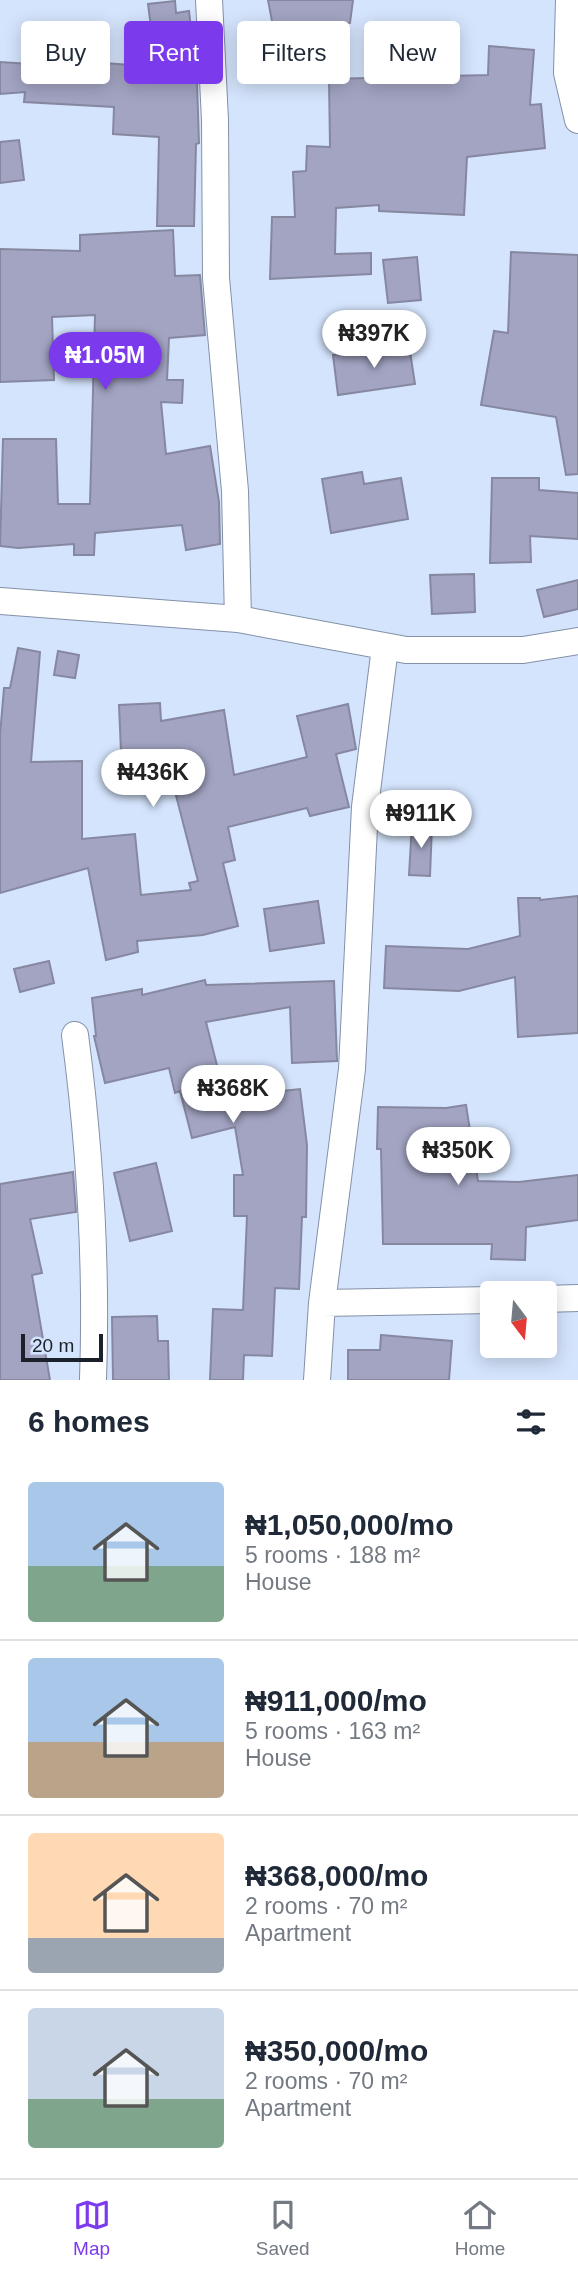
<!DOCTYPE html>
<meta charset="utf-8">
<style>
body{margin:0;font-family:Helvetica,sans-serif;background:#f2f2f3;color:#1f2937;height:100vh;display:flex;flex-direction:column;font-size:26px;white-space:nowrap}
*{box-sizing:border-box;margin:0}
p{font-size:23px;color:#747a83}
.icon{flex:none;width:38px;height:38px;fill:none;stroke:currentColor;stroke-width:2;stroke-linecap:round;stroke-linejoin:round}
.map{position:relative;height:1380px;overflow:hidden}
.panel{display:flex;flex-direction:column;background:#fff;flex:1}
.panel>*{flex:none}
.hud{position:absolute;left:21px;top:21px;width:537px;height:63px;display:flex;gap:14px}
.needle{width:46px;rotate:164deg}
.controls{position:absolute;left:480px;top:1281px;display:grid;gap:14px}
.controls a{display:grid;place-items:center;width:77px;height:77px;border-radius:7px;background:#fff;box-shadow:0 4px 18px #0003;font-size:35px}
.scale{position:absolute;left:21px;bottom:18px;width:82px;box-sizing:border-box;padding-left:7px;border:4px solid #1b212a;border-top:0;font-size:19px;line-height:24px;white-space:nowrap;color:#1b212a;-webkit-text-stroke:5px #d4e4fc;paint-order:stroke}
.price{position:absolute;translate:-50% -60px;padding:0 16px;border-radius:24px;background:#fff;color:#222;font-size:23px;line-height:46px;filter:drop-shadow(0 2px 4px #0008)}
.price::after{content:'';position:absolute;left:50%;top:42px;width:21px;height:16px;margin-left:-10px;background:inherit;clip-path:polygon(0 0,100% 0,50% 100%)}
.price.selected{background:#7c3aed;color:#fff}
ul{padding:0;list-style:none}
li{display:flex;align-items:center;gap:21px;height:175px;padding:0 28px}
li+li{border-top:2px solid #e0e1e3}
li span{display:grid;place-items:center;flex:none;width:196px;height:140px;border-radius:7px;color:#555}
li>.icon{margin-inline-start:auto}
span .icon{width:84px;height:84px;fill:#fffc;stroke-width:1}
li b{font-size:30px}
h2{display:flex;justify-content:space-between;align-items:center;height:84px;padding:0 28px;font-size:30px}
.pill{padding:0 24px;border-radius:7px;background:#fff;box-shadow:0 4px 18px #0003;font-size:24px;line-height:63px}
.pill.selected{background:#7c3aed;color:#fff}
.dock{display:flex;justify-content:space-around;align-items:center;height:98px;border-top:2px solid #e0e1e3;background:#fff;font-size:19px;color:#747a83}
.dock a{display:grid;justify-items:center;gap:4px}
.dock .selected{color:#7c3aed}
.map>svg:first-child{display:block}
</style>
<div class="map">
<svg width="578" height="1380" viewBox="0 0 578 1380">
<rect width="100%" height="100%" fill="#d4e4fc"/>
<path fill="#a2a4c2" stroke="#8688a0" stroke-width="2" d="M268,0H353L350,23L275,37Z
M175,1L176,13L189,11L197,83L199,143L196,144L194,226H157L159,137L113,134L114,107L24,102L25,92L0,94V62L105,69V63L156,67L148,4Z
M489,46L534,50L530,105L541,104L545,148L467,157L464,215L379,211V205L336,208L335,254L371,253V274L270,279L272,217H295L293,172L306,171L307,146L330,147L329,79L488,75Z
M19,140L24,180L0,183V142Z
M173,230L175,276L200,275L205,335L169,338L167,380H183L182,403L161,402L166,454L210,446L219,502L220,544L186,550L182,525L95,533L94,555H74V544L18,548L0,546L3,439H56L58,504H90L95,315L52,317L54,380L0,382V249L80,251V235Z
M511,252L578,255V474L566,475L556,417L481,405L494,331L508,333Z
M417,257L421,300L388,303L383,260Z
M409,345L415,384L338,395L333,355Z
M362,472L364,484L401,478L408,519L331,533L322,479Z
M492,478H539V490L578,493V539L530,536L531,562L490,563Z
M474,574L475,612L432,614L430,575Z
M578,580V609L544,617L537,590Z
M18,648L40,652L31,762L82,761V839L135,834L141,895L191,890L189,883L198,881L170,772L122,775L119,705L160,703L161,721L224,710L234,775L307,757L297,716L348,704L356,749L336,754L349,807L310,816L307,808L228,827L235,860L223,863L238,926L203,935L137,941L138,952L106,960L88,868L0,893V735L4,688H10Z
M58,651L79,655L75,678L54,675Z
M412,824L432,825L430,876L409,875Z
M578,896V1033L518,1037L515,977L459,991L384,988L386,946L468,949L520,936L518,898H540V900Z
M318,901L324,943L270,951L264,909Z
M49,961L54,983L20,992L14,969Z
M205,980L206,985L334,981L337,1061L292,1063L290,1007L206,1022L225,1097L300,1089L307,1145L306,1217H302L299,1289L275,1288L272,1356L244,1355L243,1380H210L213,1309L243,1310L247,1216H234V1175H243L235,1127L192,1138L180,1091L175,1093L169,1068L105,1083L94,1036H96L92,998L142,989V995Z
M466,1105L478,1181L519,1182L578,1175V1220L526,1227L525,1260L491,1259L492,1244H383L381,1149H377L378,1107L446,1108Z
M156,1163L172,1231L130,1241L114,1173Z
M73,1172L76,1212L30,1219L42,1273L32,1275L50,1380H0V1184Z
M157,1316L158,1341H168L169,1380H113L112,1317Z
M381,1335L452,1341L449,1380H348V1350H380Z"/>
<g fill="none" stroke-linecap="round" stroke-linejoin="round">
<g stroke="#8391a7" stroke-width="28">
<path id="minor" d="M209,0L215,120L216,278L235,491L238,619
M569,0L567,73L578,120
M0,601L238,619L406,650H523L578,641
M75,1035C90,1149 97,1265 93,1380
M544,1299L578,1298
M322,1303L492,1300
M317,1380L322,1303L352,1069L365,807L385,647"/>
</g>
<use href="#minor" stroke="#fff" stroke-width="26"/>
</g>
</svg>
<div class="controls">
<a><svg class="needle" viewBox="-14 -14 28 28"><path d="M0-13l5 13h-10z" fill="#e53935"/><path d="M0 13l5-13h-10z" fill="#747a83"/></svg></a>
</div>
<div class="scale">20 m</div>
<b class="price" style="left:374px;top:370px">₦397K</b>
<b class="price selected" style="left:105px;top:392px">₦1.05M</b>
<b class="price" style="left:153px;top:809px">₦436K</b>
<b class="price" style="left:421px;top:850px">₦911K</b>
<b class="price" style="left:233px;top:1125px">₦368K</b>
<b class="price" style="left:458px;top:1187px">₦350K</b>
<div class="hud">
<a class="pill">Buy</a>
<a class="pill selected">Rent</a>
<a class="pill">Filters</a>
<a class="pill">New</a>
</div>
</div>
<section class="panel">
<h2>6 homes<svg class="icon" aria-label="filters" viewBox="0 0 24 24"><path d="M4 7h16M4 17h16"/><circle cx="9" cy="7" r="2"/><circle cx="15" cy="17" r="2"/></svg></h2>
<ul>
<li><span style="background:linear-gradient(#a9c7e8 60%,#7fa58c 0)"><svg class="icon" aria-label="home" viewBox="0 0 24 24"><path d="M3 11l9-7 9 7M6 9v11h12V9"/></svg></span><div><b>₦1,050,000/mo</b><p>5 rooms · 188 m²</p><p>House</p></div></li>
<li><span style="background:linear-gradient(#a9c7e8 60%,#b9a48a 0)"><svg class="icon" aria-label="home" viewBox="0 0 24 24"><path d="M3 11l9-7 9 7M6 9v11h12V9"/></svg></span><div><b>₦911,000/mo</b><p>5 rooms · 163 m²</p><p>House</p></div></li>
<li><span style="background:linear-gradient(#ffd9b3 75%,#9aa5b1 0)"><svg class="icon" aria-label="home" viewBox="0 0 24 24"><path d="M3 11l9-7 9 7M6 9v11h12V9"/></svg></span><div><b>₦368,000/mo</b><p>2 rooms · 70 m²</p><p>Apartment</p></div></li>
<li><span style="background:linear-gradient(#c9d6e8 65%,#7fa58c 0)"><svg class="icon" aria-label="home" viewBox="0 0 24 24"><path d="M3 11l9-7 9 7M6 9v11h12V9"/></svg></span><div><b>₦350,000/mo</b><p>2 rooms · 70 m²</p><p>Apartment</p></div></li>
</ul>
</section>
<nav class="dock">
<a class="selected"><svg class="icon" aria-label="map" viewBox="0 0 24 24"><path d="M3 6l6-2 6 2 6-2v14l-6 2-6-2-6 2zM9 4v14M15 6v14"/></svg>Map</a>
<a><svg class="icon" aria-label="saved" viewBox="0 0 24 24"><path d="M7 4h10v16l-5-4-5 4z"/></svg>Saved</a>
<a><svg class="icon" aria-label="home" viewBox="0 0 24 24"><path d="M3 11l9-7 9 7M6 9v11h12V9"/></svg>Home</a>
</nav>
